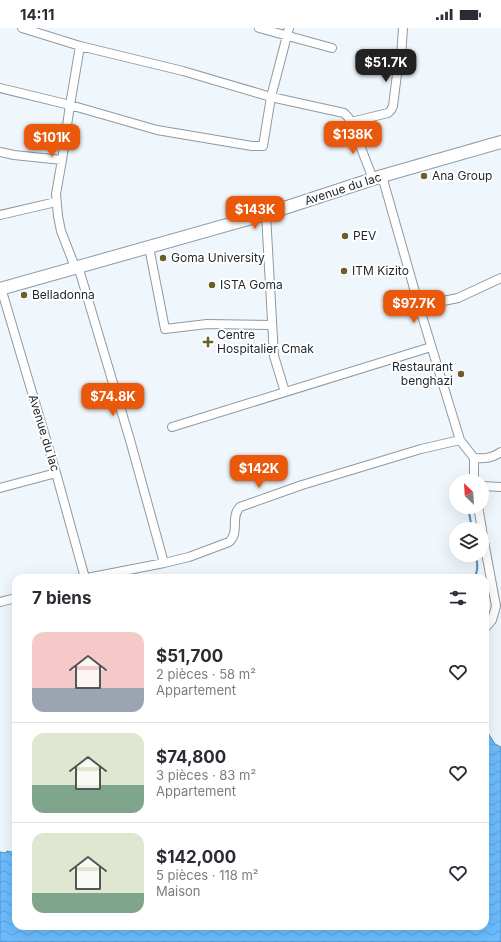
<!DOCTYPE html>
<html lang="fr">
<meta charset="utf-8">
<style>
body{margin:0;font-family:Inter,sans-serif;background:#f2f2f3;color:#2b2b33;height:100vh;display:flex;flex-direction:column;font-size:15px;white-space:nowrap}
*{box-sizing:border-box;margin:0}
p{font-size:13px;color:#7c7c81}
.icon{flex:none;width:22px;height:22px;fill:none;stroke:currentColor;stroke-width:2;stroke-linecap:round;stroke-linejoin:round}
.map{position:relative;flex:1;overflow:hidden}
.side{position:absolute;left:12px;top:546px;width:477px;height:356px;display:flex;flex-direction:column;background:#fff;border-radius:12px;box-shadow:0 4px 16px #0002}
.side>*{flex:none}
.needle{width:26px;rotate:335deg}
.tools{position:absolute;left:449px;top:446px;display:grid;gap:8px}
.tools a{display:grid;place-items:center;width:40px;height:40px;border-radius:50%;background:#fff;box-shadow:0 4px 16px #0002;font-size:20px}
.price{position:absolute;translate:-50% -34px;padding:0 9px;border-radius:8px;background:#ea580c;color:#fff;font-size:13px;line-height:26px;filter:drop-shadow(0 1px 2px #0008)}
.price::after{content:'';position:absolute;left:50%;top:24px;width:12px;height:9px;margin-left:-6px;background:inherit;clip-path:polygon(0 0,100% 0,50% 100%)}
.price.active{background:#222;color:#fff}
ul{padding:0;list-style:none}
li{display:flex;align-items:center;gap:12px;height:100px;padding:0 20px}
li+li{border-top:1px solid #e1e1e2}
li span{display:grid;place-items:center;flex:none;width:112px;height:80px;border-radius:12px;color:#555}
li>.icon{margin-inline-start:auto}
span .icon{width:48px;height:48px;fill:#fffc;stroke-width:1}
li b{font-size:17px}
h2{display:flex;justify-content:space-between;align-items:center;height:48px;padding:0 20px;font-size:17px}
.status{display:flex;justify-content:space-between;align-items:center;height:28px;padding:0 20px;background:#fff;direction:ltr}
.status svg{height:11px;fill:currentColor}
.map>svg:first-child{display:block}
</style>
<div class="status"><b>14:11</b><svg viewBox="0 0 49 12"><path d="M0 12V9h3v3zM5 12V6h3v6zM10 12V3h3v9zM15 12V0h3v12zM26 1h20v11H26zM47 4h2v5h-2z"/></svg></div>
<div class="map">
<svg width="501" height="914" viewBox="0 0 501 914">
<defs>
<pattern id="water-waves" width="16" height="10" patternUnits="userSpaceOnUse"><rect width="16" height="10" fill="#6bbcfe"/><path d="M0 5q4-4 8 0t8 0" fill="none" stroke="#5ca1da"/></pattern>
</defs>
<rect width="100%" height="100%" fill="#eff6fc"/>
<path fill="url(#water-waves)" stroke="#548fbf" d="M485,702L488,705L495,716L501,719V914H0V824L5,825L7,823L16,825V898H485Z"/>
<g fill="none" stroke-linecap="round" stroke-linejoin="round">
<path stroke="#548fbf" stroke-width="2" d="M468,479L472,501
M474,550C479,542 477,536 476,527"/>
<g stroke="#8b9aa8" stroke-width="10">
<path id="minor" d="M22,0L80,18L183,43L271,69L344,85L348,89L351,94L373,151
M259,0L332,20
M0,60L70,77L157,102L252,118H263L271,69L289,0
M351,94L388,85L391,82L393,78L397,46L401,30L403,0
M0,124L14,127L62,132
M382,148L419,278L460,412L474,430
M266,186L274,328L285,364
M0,187L56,174
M149,219L165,301L207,296L272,297
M78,238L130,412L164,535
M75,239L61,203L58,188L56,166L62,132L70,77L80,18
M1,260L56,445L85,550
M419,278L458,270L501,250
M172,399L431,319
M474,430C485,431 492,430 501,424
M474,430V453
M482,458L501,459
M0,460L56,445
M478,479L482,501
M482,503L496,578L492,592L485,600
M87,550L164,535L189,529L229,514C240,505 230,488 240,479L302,457L421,421L460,412
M0,574L16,570"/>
</g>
<g stroke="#8b9aa8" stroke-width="14">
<path id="secondary" d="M0,261L266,186L382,148L501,114"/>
</g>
<use href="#minor" stroke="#fff" stroke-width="8"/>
<use href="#secondary" stroke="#fff" stroke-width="12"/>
</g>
<g fill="#6b5e2b" stroke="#fff" stroke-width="1.5">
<circle cx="424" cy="148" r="4"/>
<circle cx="345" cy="208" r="4"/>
<circle cx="163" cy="230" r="4"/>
<circle cx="344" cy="243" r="4"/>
<circle cx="212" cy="257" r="4"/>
<circle cx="24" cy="267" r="4"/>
<path d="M206 308h4v4h4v4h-4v4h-4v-4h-4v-4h4z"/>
<circle cx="461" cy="346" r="4"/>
</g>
<g text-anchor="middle" stroke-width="4" stroke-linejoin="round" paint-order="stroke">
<g font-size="12" fill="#1f252b" stroke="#fff" text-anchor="start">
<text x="432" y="152">Ana Group</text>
<text x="353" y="212">PEV</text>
<text x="171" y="234">Goma University</text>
<text x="352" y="247">ITM Kizito</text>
<text x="220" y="261">ISTA Goma</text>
<text x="32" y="271">Belladonna</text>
<text x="217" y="311">Centre<tspan x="217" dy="14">Hospitalier Cmak</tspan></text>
<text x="453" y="343" text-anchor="end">Restaurant<tspan x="453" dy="14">benghazi</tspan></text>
</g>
<g font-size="12" fill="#1f252b" stroke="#fff">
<text transform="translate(343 161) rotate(-18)" y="4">Avenue du lac</text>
<text transform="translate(44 405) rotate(73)" y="4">Avenue du lac</text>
</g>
</g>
</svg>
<div class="tools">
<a><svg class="needle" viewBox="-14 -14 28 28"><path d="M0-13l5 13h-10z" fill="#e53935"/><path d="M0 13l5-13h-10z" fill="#7c7c81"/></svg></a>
<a><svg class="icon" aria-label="layers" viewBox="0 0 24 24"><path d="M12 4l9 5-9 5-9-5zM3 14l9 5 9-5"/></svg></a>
</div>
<b class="price active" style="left:386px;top:55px">$51.7K</b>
<b class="price" style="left:353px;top:127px">$138K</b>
<b class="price" style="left:52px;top:130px">$101K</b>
<b class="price" style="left:255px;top:202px">$143K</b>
<b class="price" style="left:414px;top:296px">$97.7K</b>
<b class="price" style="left:113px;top:389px">$74.8K</b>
<b class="price" style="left:259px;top:461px">$142K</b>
<section class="side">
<h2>7 biens<svg class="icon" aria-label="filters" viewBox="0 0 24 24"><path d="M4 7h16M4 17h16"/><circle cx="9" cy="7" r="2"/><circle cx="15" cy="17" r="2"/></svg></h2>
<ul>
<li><span style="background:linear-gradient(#f6c9c9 70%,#9aa5b1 0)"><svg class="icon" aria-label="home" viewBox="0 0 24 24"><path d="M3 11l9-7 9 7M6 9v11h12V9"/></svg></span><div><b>$51,700</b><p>2 pièces · 58 m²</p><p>Appartement</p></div><svg class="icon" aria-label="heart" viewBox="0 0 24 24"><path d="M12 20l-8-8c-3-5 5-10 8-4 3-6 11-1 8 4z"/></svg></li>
<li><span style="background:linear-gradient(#dfe7d0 65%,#7fa58c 0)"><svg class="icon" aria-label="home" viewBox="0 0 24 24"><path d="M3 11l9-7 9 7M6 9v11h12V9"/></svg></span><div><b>$74,800</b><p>3 pièces · 83 m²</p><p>Appartement</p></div><svg class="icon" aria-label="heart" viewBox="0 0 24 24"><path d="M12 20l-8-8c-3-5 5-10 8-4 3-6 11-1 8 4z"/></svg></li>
<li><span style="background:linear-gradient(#dfe7d0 75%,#7fa58c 0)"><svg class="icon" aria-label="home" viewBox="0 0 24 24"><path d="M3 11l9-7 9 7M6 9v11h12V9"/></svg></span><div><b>$142,000</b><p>5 pièces · 118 m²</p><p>Maison</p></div><svg class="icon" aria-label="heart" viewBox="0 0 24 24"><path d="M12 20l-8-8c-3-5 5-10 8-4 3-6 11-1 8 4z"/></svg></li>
</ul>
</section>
</div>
